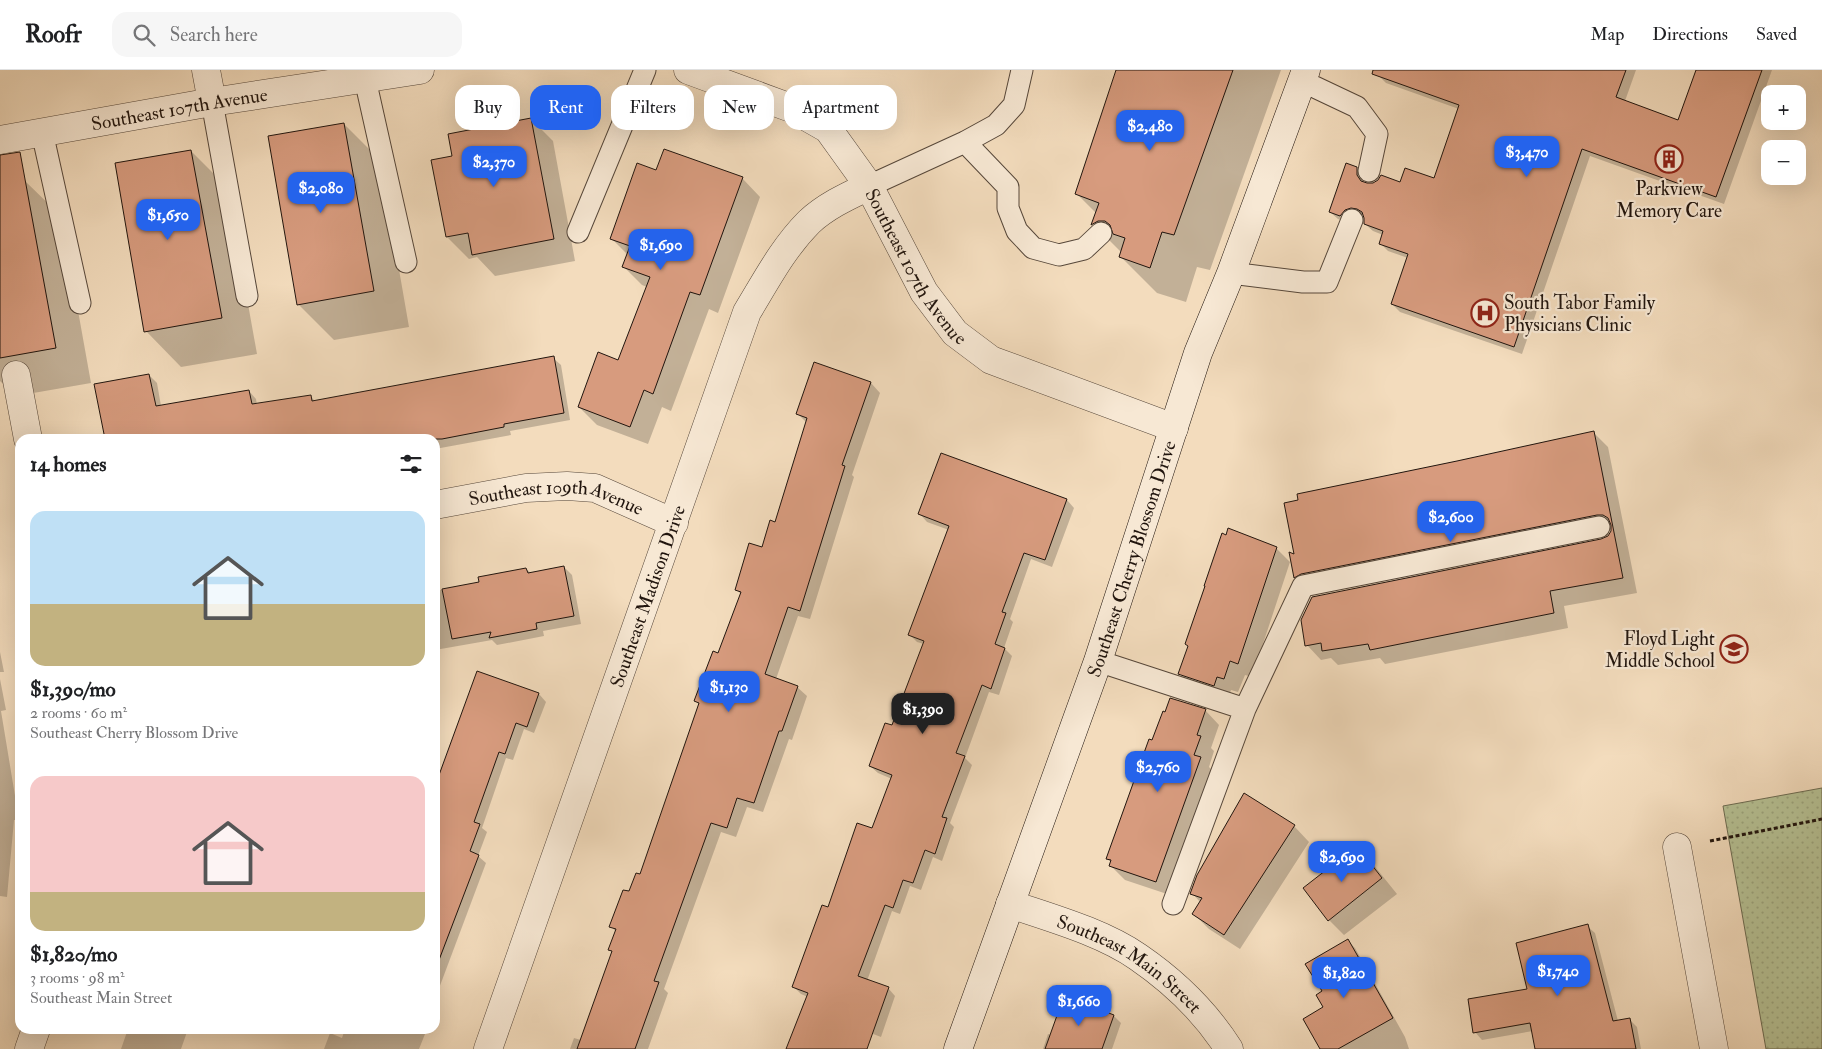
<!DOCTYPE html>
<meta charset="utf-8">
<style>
body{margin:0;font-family:"IM FELL Double Pica",serif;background:#f6f6f6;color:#202124;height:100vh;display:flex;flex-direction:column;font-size:19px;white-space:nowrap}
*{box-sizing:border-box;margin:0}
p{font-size:16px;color:#757577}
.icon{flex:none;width:28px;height:28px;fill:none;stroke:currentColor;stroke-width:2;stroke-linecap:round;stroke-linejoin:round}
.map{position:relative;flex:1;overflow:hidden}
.panel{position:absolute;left:15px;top:364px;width:425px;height:600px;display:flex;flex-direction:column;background:#fff;border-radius:15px;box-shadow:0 5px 20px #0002}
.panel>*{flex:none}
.guide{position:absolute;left:455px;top:15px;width:475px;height:45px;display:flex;gap:10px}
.buttons{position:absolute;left:1761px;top:15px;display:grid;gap:10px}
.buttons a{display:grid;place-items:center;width:45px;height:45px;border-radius:10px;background:#fff;box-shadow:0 5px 20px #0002;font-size:25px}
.price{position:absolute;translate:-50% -42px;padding:0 11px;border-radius:10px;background:#2563eb;color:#fff;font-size:16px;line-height:32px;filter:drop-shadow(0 1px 2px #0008)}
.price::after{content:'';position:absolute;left:50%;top:30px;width:15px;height:11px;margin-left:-8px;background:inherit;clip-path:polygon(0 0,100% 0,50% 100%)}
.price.active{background:#222;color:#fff}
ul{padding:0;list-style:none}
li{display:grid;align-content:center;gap:10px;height:265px;padding:0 15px}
li span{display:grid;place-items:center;height:155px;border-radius:15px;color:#555}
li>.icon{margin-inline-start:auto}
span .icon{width:90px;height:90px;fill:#fffc;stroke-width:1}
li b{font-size:21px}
h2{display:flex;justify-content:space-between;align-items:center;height:60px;padding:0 15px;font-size:21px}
.chip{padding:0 18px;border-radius:15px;background:#fff;box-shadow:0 5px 20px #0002;font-size:18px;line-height:45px}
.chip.active{background:#2563eb;color:#fff}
header{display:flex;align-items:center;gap:30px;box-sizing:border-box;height:70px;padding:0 25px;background:#fff;border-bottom:1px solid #e0e0e0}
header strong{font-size:24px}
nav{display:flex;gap:28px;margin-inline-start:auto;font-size:18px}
.search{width:350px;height:45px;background:#f6f6f6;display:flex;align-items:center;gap:12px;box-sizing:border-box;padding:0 18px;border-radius:15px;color:#757577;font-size:19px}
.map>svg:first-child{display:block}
</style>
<header>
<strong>Roofr</strong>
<div class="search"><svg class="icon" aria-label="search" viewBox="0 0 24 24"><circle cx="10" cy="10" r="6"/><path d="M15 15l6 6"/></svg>Search here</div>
<nav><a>Map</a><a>Directions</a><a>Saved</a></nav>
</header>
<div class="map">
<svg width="1822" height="979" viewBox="0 0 1822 979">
<defs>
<pattern id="green-dots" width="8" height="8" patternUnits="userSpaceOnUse" patternTransform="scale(1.25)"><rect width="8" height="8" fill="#b6c194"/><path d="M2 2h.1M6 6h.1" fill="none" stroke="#9ca57e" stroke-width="1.8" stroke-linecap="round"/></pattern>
</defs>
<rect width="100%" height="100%" fill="#f3dcbd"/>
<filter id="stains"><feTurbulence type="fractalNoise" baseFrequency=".004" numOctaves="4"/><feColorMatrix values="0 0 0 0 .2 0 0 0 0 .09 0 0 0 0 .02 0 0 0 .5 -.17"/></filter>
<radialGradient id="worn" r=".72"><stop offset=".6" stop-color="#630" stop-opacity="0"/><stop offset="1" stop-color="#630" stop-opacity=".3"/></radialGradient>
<path fill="url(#green-dots)" stroke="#6c6b51" d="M1822,718V979H1766L1723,736Z"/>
<path fill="#0003" d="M1118,0H1281L1210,200L1197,197L1186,232L1157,223L1121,187L1122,183L1093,154L1097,144L1076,123Z
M1380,0H1636L1625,31L1679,51L1697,0H1772L1724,134L1590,86L1522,284L1400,242L1392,234L1408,188L1388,181L1380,173L1383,165L1373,161L1365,154V145H1359L1348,153L1338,149L1330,142L1356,98L1364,106V113H1401L1435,109L1459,39L1386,13L1378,5Z
M531,49L553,71L575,191L495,206L477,187L469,189L447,167L454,87Z
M344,54L380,90L409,257L334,270L298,234Z
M191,81L227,117L257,284L181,297L146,261Z
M657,101L742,108L760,127L718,243L709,239L671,341L662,337L648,374L597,355L579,337L619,292L647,217L642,215L624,197L628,185L611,168Z
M25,111L61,146L91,313L16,326L0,311V115Z
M553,288L561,295L570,350L510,361L511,365L435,379V369H106L149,305L157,313L161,336L249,321L256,329L257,335L310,326L316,332Z
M815,294L871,313L880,323L852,405L854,407L810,549L798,546L776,609L797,617L807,626L792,670L789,669L763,742L747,737L736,767L721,762L664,919L668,923L648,979H570L574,968L581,970L612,882L610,880L616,862L611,856L641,805L699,634L696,631L719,585L741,524L736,519L776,454L807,353L798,344Z
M1593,362L1608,377L1637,523L1564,536L1568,558L1385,594L1380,588L1338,595L1331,588L1321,590L1307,575L1608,468L1612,459L1316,518L1309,522L1295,508L1290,484L1296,486Z
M1067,430L1074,438L1052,497L1031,489L1010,549L1013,552L1004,578L1012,586L999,625L989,622L965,688L972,695L950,753L954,757L942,791L933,787L921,820L910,816L900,844L892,841L867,911L888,918L895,926L881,967L868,962L862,979H788L808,927L801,924L794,917L829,839L873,760L892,709L878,703L870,696L893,657L924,574L917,572L909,564L949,460L927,452L920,444Z
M1276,478L1290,492L1252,607L1245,605L1238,622L1231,620L1228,629L1194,618L1180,604Z
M564,497L572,505L581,554L543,561L544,566L497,575L492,570L435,580V521L480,513L526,499L531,503Z
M0,582L4,602H0Z
M478,602L539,624L546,632L534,663L524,659L513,690L506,688L482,758L487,762L478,786L486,793L435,929V704L440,706Z
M0,609L6,640L1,641L19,750H14L7,827L0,826Z
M1205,640L1219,655L1211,678L1214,681L1209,697L1214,702L1170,825L1125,810L1111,796L1112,793L1107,789L1153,671Z
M1244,725L1294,756L1309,772L1240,879L1209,859L1194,844L1200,832L1192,823Z
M1357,777L1372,793L1397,824L1344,865L1329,850L1305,819Z
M1587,856L1595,863L1618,951L1629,949L1637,957L1641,979H1537L1533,961L1482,970L1475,962L1529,920Z
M1348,871L1355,878L1405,967L1409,979H1322L1325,938L1323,922Z
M1064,928L1114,946L1121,953L1112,979H1043L1048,964L1051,965Z
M128,959H188L181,979H121Z
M345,959H427L419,979H324L330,963L342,968Z"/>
<path fill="#d79b7e" stroke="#21150e" d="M1116,0H1233L1174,165L1162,162L1150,198L1119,187L1125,168L1113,164L1110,155L1105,151H1098L1091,155L1099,133L1075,124Z
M1373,0H1626L1616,27L1678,50L1696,0H1762L1716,127L1582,79L1514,277L1391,234L1408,184L1379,174L1383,161L1364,154V148L1362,142L1357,139L1351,138L1345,140L1340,146L1329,142L1346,93L1357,97V105L1361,111L1367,113H1373L1378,110L1381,105L1400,112L1405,98L1434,108L1459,35L1372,4Z
M531,48L554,169L472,185L468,163L446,167L431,90L452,86L448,64Z
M344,53L374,221L297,235L268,66Z
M664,79L743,107L700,225L690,222L653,324L644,320L630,357L578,337L598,282L618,290L650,207L622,197L630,176L610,169L637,93L656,100Z
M191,80L222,248L144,262L115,93Z
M20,82L56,278L0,288V85Z
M554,286L564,343L504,354V357L442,369H105L94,314L149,304L156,336L249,320L252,334L311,325L312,331Z
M814,292L871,312L842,395L845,396L800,541L788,537L765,604L798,616L782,661H779L754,733L737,728L727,758L711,753L654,911L659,912L635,979H577L612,881L608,880L616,859L609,857L623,820L629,821L636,803L640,804L699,633L694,631L713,581L718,583L741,522L735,520L749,473L762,477L770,450L775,452L807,348L796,344Z
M1594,361L1623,508L1550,521L1554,543L1370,580L1368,574L1322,581L1321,573L1305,576L1301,550L1312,527L1601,469L1608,466L1611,461V455L1608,448L1603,445H1597L1301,504L1294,508L1289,482L1294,484L1284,433L1298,430L1297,424L1457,391Z
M941,383L1067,429L1045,490L1024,483L1002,542L1006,543L995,574L1005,578L991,619L982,615L956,683L965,686L942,747L947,748L935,784L925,780L913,813L903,810L893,838L885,835L858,906L889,917L867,979H786L808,923L792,917L822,835L828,837L857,753L872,758L892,705L869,696L885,653L892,655L924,571L908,565L949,456L918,444Z
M1228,458L1277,477L1238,594L1230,591L1224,609L1217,607L1214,616L1178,604L1188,576L1185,574L1205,516H1204L1222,463L1226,465Z
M564,496L574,546L536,553L537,559L489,568L491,562L452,569L442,519L479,512L478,507L526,498L528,503Z
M477,601L539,623L527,657L516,653L505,684L499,682L474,752L480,754L470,781L479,785L439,890L435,889V716Z
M1170,628L1206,639L1197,665L1201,666L1194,685L1201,687L1156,812L1109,796L1111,790L1106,789L1149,669L1152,670L1163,641L1165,642Z
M1244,723L1295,755L1224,865L1192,844L1202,828L1190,824L1197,805Z
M1357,776L1382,808L1328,851L1303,818Z
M1588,854L1613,951L1630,948L1636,979H1535L1530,953L1473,963L1468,929L1527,919L1516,873Z
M1348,869L1393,948L1338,979H1320L1303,949L1323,937L1316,925L1322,921L1305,894Z
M1064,926L1114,945L1102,979H1045Z"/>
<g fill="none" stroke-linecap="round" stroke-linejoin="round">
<g stroke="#56473a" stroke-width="23">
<path id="service" d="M365,9L406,192
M1302,11L1357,37L1377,64L1369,101
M212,32L247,226
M42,62L80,233
M965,72L1008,117V138L1017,161L1033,178L1059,185L1084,179L1101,163
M869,116L965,72L996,55L1014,35L1022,0
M578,162L645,0
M1231,203L1303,212H1327L1352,150
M1098,591L1245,639
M1173,834L1245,639L1303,516L1599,457"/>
</g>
<g stroke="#56473a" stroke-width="29">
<g id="minor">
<path d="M206,0L212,32"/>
<path id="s1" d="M688,0L791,38L828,59L869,116L924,222L955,263L991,290L1174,358"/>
<path id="s2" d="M0,70L212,32L420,0"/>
<path d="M16,305L28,369"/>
<path id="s3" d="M435,435L526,418L567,416L595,418L674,453"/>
<path d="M1677,777L1714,979"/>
<path id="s4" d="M1010,834C1051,848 1102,862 1138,887C1173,911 1206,943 1229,979"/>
<path d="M29,979L36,959"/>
<path id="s5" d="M488,979L747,242C766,211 783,178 809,152C826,136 848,126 869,116"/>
</g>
</g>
<g stroke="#21150e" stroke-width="29">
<g id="secondary">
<path id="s6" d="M958,979L1098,591L1198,283L1231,203L1306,0"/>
</g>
</g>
<path stroke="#21150e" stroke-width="3" stroke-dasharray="4 2.5" stroke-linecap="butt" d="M1710,771L1822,749"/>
<use href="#service" stroke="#f7e8d4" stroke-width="21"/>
<use href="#minor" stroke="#f7e8d4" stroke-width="28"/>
<use href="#secondary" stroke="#f7e8d4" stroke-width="28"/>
</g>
<defs>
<g id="building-ring" transform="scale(1.4375)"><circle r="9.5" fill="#f7e8d4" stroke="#8f2418" stroke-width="1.5"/><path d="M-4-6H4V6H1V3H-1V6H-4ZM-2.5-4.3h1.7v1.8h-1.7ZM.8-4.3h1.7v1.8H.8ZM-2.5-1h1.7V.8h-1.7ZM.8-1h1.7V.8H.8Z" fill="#8f2418"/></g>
<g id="hospital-ring" transform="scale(1.4375)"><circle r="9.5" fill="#f7e8d4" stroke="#8f2418" stroke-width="1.5"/><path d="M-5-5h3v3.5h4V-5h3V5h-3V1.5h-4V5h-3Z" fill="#8f2418"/></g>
<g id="school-ring" transform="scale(1.4375)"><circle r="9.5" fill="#f7e8d4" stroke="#8f2418" stroke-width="1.5"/><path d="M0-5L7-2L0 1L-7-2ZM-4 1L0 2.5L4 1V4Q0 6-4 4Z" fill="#8f2418"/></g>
</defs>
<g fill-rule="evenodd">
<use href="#building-ring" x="1669" y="89"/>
<use href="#hospital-ring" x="1485" y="243"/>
<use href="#school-ring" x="1734" y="579"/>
</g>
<g text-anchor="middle" stroke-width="4.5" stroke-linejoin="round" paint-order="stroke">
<g font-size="19" fill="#21150e" stroke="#f7e8d4">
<text dy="7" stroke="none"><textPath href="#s2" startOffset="182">Southeast 107th Avenue</textPath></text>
<text dy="7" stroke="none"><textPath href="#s1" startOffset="316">Southeast 107th Avenue</textPath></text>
<text dy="7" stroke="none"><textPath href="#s3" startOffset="124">Southeast 109th Avenue</textPath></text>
<text dy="7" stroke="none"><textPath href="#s6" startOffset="520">Southeast Cherry Blossom Drive</textPath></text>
<text dy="7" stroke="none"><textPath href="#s5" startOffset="480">Southeast Madison Drive</textPath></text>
<text dy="7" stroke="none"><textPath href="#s4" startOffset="135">Southeast Main Street</textPath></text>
</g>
<g font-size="19" fill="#21150e" stroke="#f7e8d4">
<text x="1669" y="125">Parkview<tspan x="1669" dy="22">Memory Care</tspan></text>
<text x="1504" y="239" text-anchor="start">South Tabor Family<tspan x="1504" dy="22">Physicians Clinic</tspan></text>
<text x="1715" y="575" text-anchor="end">Floyd Light<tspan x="1715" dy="22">Middle School</tspan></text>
</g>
</g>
<rect width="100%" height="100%" filter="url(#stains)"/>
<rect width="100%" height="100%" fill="url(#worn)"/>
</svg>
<div class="buttons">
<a>+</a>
<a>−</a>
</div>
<b class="price" style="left:1150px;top:82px">$2,480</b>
<b class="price" style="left:1527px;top:108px">$3,470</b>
<b class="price" style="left:494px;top:118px">$2,370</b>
<b class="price" style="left:321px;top:144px">$2,080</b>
<b class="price" style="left:168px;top:171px">$1,650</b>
<b class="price" style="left:661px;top:201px">$1,690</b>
<b class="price" style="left:1451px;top:473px">$2,600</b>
<b class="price" style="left:729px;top:643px">$1,130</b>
<b class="price active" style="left:923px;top:665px">$1,390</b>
<b class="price" style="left:1158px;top:723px">$2,760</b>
<b class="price" style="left:1342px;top:813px">$2,690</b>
<b class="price" style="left:1558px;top:927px">$1,740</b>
<b class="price" style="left:1344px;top:929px">$1,820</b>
<b class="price" style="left:1079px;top:957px">$1,660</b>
<div class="guide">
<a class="chip">Buy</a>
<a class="chip active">Rent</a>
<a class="chip">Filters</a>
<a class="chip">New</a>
<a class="chip">Apartment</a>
</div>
<section class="panel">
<h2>14 homes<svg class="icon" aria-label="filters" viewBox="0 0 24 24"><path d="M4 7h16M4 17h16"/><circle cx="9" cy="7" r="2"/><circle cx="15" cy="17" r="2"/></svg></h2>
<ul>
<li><span style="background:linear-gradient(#bfe0f5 60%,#c2b280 0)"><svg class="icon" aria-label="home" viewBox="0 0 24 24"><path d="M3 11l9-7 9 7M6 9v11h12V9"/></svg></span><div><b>$1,390/mo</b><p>2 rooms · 60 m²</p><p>Southeast Cherry Blossom Drive</p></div></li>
<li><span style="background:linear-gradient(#f6c9c9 75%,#c2b280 0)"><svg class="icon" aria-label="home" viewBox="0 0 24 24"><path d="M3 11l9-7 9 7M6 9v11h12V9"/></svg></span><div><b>$1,820/mo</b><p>3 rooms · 98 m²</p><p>Southeast Main Street</p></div></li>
</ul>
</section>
</div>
